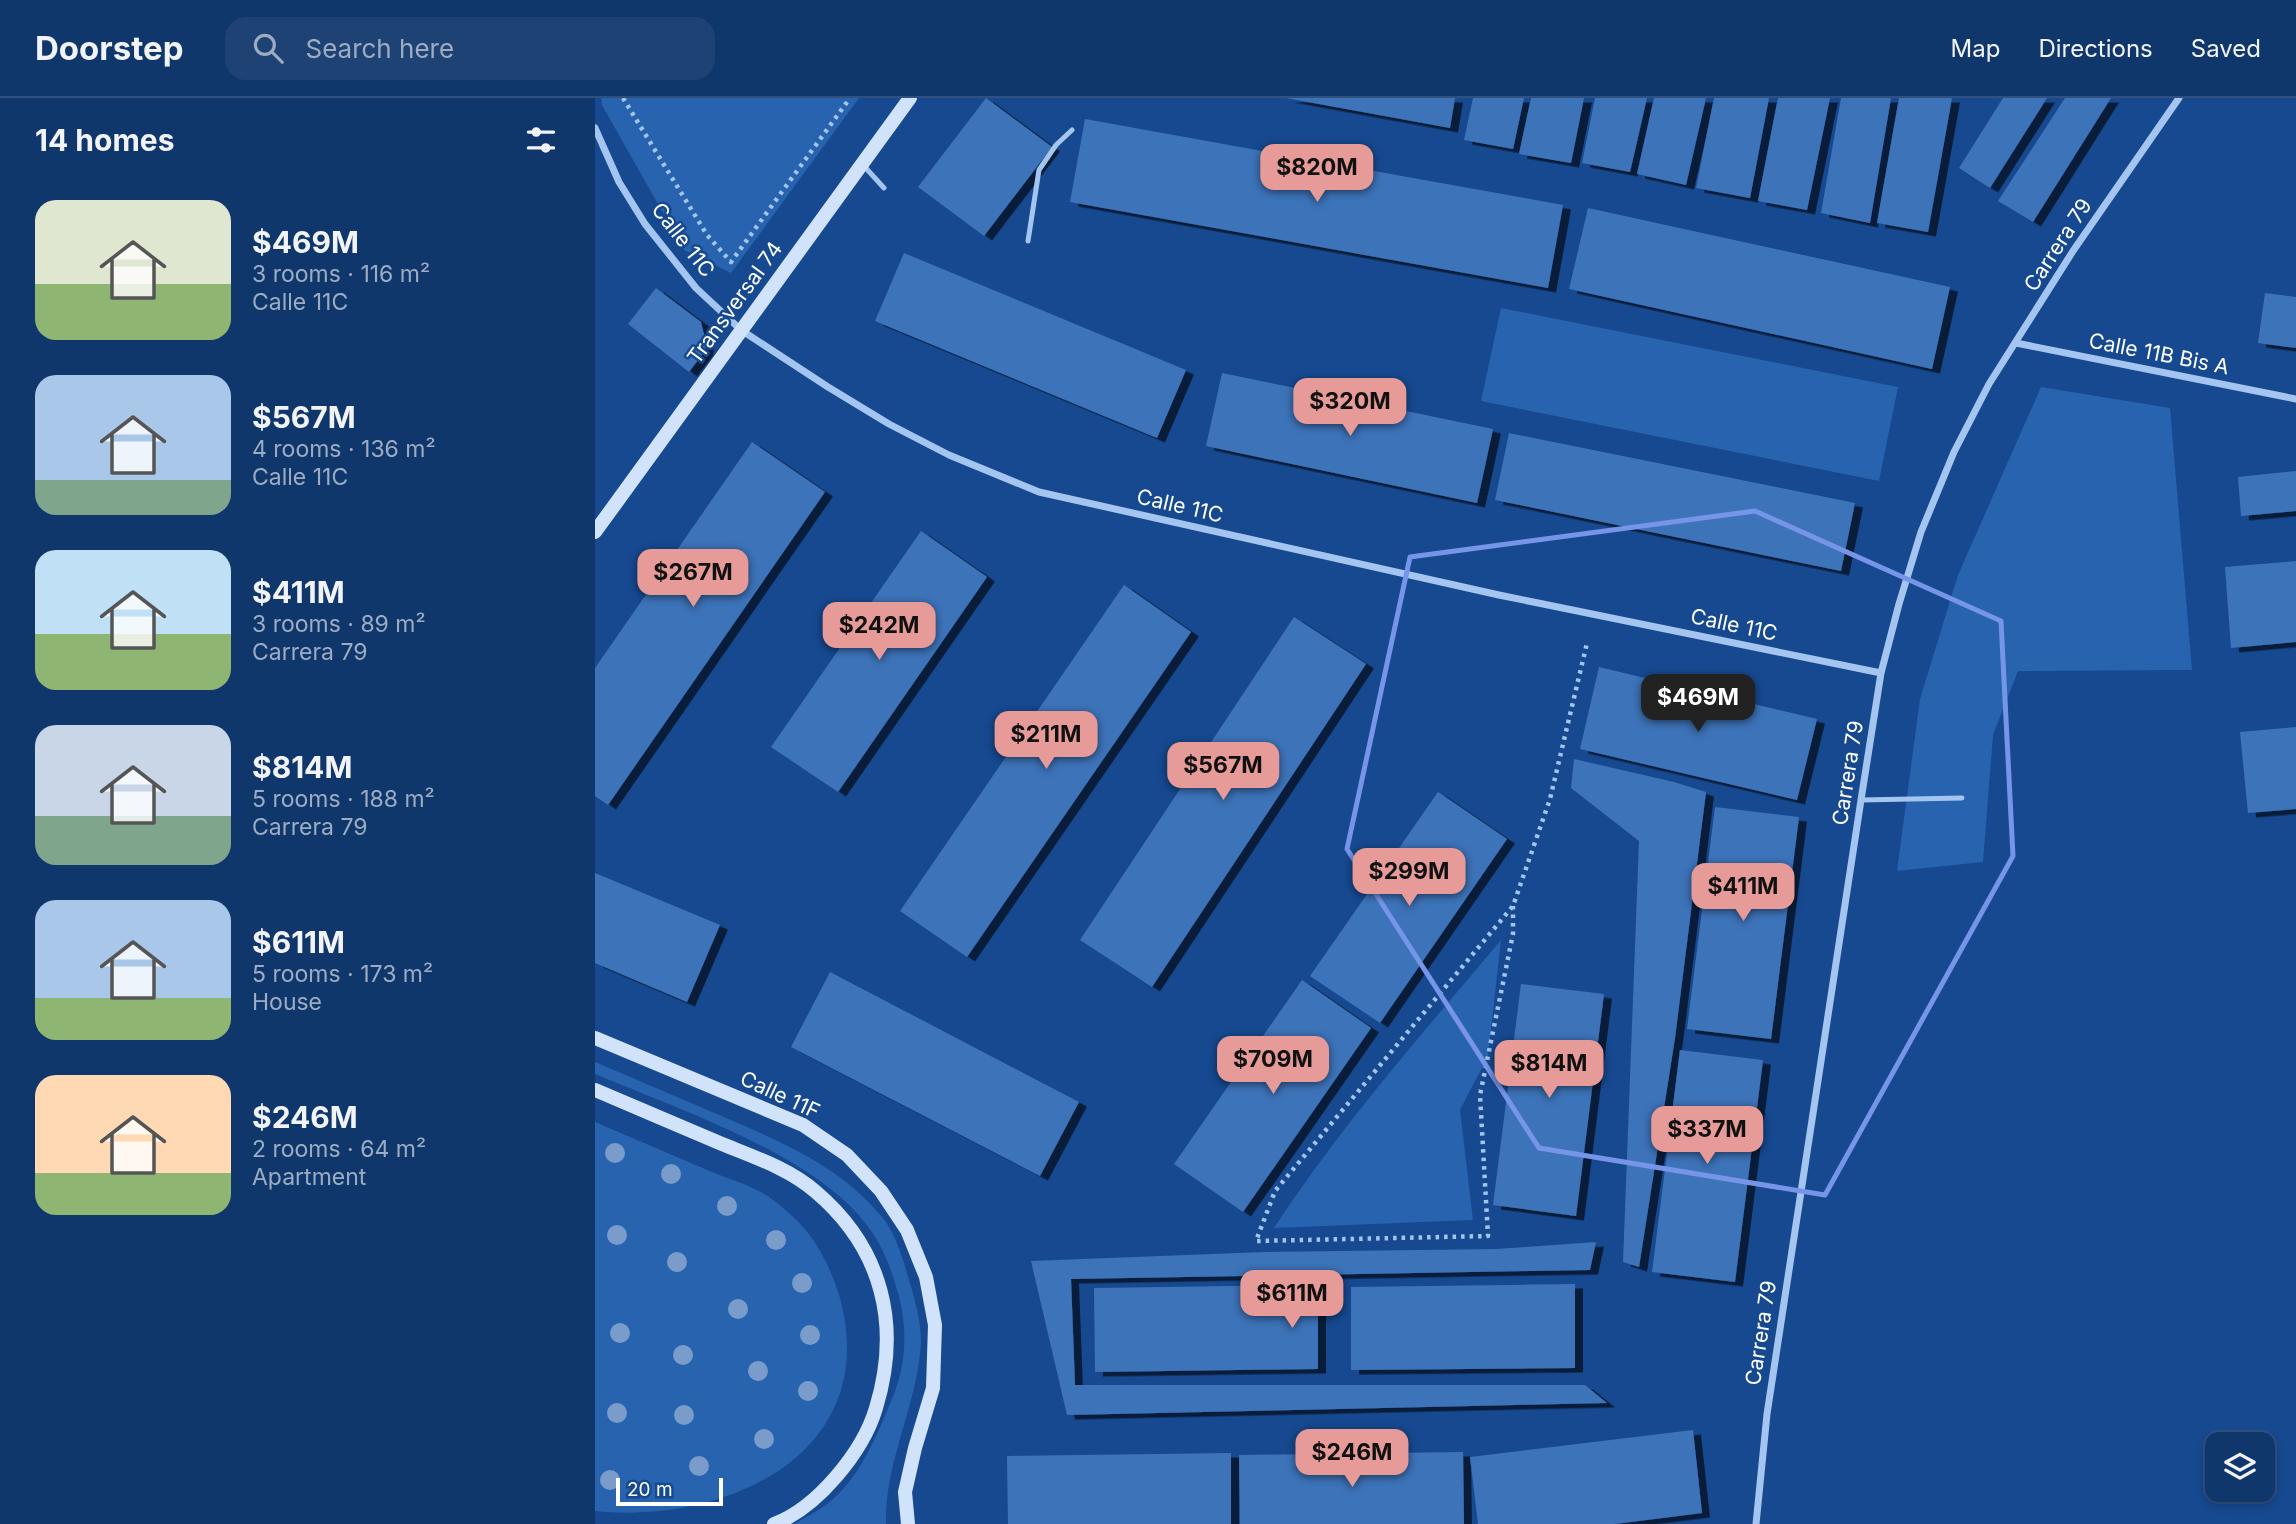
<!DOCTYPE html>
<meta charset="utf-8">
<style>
body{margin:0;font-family:Inter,sans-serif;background:#1e4274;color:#f1f3f6;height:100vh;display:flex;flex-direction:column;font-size:26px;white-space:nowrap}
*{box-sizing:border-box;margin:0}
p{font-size:23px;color:#9cacc2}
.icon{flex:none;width:38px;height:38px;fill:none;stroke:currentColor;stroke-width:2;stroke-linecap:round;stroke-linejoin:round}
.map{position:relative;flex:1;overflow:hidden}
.details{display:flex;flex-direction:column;background:#10376c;width:595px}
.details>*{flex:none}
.fabs{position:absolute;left:1610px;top:1334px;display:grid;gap:14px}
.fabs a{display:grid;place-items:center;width:70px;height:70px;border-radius:14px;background:#10376c;box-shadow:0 4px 10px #0003,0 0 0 2px #30517f;font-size:35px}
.scale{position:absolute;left:21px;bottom:18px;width:107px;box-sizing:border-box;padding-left:7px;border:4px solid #fff;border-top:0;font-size:19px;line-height:24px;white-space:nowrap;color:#fff;-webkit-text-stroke:5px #164990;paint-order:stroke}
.price{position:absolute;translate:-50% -60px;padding:0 16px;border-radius:14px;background:#e69b98;color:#111;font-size:23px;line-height:46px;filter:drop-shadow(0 2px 4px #0008)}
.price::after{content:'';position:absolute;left:50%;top:42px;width:21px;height:16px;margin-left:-10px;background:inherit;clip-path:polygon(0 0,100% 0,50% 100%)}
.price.current{background:#222;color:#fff}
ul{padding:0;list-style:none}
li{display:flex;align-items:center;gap:21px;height:175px;padding:0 35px}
li span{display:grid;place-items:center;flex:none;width:196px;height:140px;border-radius:21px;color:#555}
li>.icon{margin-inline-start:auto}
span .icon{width:84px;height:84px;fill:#fffc;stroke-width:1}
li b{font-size:30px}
h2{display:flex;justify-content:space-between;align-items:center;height:84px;padding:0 35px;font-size:30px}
header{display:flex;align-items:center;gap:42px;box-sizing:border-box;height:98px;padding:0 35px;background:#10376c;border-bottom:2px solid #30517f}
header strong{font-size:33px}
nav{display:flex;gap:38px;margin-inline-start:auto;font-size:24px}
.search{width:490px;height:63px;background:#1e4274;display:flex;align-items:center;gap:18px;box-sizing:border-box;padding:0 24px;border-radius:21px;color:#9cacc2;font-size:26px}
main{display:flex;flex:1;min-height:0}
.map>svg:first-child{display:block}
</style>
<header>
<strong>Doorstep</strong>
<div class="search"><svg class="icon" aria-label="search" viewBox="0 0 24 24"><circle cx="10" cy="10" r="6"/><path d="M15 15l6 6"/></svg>Search here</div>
<nav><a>Map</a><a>Directions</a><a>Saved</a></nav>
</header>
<main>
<section class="details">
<h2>14 homes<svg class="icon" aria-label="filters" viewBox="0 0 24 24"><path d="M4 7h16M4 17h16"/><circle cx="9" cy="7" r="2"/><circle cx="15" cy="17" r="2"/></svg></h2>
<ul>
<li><span style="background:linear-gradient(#dfe7d0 60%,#8fb573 0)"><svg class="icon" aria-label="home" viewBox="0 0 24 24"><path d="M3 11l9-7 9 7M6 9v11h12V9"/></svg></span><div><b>$469M</b><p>3 rooms · 116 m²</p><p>Calle 11C</p></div></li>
<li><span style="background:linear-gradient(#a9c7e8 75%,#7fa58c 0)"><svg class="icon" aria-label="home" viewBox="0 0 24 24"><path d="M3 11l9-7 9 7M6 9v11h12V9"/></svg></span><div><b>$567M</b><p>4 rooms · 136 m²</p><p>Calle 11C</p></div></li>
<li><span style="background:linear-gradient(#bfe0f5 60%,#8fb573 0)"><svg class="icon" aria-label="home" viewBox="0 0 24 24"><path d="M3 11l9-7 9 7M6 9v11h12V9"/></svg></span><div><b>$411M</b><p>3 rooms · 89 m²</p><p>Carrera 79</p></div></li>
<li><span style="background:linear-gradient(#c9d6e8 65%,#7fa58c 0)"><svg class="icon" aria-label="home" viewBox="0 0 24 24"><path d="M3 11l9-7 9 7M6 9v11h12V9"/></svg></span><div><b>$814M</b><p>5 rooms · 188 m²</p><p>Carrera 79</p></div></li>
<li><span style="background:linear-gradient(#a9c7e8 70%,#8fb573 0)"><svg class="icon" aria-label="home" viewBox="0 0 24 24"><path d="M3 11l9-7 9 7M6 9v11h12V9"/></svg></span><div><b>$611M</b><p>5 rooms · 173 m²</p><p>House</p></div></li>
<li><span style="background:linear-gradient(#ffd9b3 70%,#8fb573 0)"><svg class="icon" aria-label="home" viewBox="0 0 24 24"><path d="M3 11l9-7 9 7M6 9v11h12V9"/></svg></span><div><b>$246M</b><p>2 rooms · 64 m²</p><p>Apartment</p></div></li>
</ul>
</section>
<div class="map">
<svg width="1701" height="1426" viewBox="0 0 1701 1426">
<defs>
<filter id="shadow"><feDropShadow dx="8" dy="4.5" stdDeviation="0" flood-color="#0009"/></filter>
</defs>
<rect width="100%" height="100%" fill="#164990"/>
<path fill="#2863af" d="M6,0H264L136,175L89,152L7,7Z
M906,210L1303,289L1284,383L886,303Z
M1446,289L1575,310L1597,572L1423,573L1398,637L1388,764L1302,773L1325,601L1363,477Z
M906,842L893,958L865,1012L878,1122L679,1130C746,1027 828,935 906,842Z
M0,964C41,981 81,999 122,1016C182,1042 245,1067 287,1119C301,1136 308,1161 314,1182C320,1201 326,1224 326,1244C323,1306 289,1365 291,1426H199C209,1420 221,1414 231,1407C265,1381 281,1339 297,1301C312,1266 313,1227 302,1192C296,1170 288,1149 274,1130C222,1057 82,1011 0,976Z
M0,1024C39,1041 78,1057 117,1074C134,1081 155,1087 171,1097C186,1107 203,1122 214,1136C232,1160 246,1194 250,1224C271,1366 119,1426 0,1413Z"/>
<path fill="#3e73b9" filter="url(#shadow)" d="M391,0L457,49L389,138L323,89Z
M691,0H860L855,30Z
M878,0H929L918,51L869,42Z
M936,0H989L976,65L924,56Z
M1000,0H1052L1035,74L987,65Z
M1059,0H1111L1091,87L1042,76Z
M1119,0H1174L1155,100L1101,90Z
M1183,0H1235L1212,112L1163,103Z
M1246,0H1296L1275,125L1226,115Z
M1304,0H1357L1333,134L1282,125Z
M1408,0H1452L1395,90L1364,70Z
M1470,0H1516L1438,124L1403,103Z
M490,21L968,107L953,190L475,104Z
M993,110L1355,189L1337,271L974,191Z
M309,155L591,272L562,340L280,223Z
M61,190L106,224L111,244L110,253L94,274L33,226Z
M1670,195L1701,199V250L1663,245Z
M627,275L898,331L882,405L611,348Z
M914,335L1260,405L1246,473L900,402Z
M157,344L230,394L13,707L0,698V570Z
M1701,373V413L1646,418L1643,379Z
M326,433L392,479L243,694L176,649Z
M1701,463V544L1636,550L1630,469Z
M529,487L596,534L372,859L305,813Z
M699,519L771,566L557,889L485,842Z
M1004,569L1222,621L1202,702L985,651Z
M1701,629V711L1653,715L1645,634Z
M979,661L1079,684L1111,694L1080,940L1044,1169L1028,1164L1044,743L976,690Z
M843,694L912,741L785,925L715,878Z
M1120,709L1204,719L1176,941L1092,931Z
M0,775L125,827L92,904L0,865Z
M235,874L484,1004L445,1078L196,949Z
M707,882L776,930L648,1114L579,1066Z
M926,886L1009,896L981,1118L898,1107Z
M1085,952L1168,962L1140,1184L1057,1174Z
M1001,1144L995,1172L476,1181L480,1287H990L1012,1305L472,1317L436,1163L670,1154L901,1151Z
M980,1186V1270L756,1272V1189Z
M723,1187V1271L500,1274L499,1190Z
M1098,1332L1107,1415L1020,1426H883L875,1359Z
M868,1354L869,1426H645L644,1357Z
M636,1355V1426H413L412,1358Z"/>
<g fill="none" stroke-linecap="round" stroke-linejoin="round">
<path stroke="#a3c5f0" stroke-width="4.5" stroke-dasharray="3.5 5" stroke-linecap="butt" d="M28,0L112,137L136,164L255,0
M918,808V836L885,997L893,1138L661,1143L680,1093L918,808L955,701L992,545"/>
<path stroke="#a3c5f0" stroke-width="5" d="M269,68L289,90
M433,143L444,72L461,47L477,32
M1266,702L1367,700"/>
<path stroke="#a3c5f0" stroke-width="7" d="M0,30L24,84L50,126L101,190L146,232L233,289L294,326L354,357L444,394L904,497L1286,575
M1421,245L1701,301
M1161,1426L1172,1316L1266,702L1286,575L1304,506L1326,434L1359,354L1394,286L1478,153L1584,0"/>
<path stroke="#d1e2fb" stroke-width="14" d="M0,434L315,0
M0,940L208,1027L252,1057L286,1093L312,1132L331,1179L340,1227L338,1290L320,1350L310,1394L313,1426
M0,992C42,1010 85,1028 127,1046C159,1059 195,1071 221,1094C288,1151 306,1228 281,1310C268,1354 222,1410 179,1426"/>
</g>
<g fill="#799ccb">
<circle cx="20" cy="1055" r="10"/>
<circle cx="76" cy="1076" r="10"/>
<circle cx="132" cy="1108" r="10"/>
<circle cx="22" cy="1137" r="10"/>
<circle cx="181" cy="1142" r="10"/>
<circle cx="82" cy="1164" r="10"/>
<circle cx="207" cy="1185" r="10"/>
<circle cx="143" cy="1211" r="10"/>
<circle cx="25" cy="1235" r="10"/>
<circle cx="215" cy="1237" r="10"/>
<circle cx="88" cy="1257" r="10"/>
<circle cx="163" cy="1273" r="10"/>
<circle cx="213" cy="1293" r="10"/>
<circle cx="22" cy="1315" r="10"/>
<circle cx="89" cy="1317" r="10"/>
<circle cx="169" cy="1341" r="10"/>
<circle cx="104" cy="1368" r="10"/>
<circle cx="15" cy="1382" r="10"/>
</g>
<path fill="none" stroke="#7795e8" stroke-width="5" stroke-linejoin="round" d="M1160,413L1406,523L1418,758L1230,1097L944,1050L752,751L815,459Z"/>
<g text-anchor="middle" stroke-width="5" stroke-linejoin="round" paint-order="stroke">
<g font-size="21" fill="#fff" stroke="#164990">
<text transform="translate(88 142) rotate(52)" y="7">Calle 11C</text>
<text transform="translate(1463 147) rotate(-57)" y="7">Carrera 79</text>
<text transform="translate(140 205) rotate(-54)" y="7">Transversal 74</text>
<text transform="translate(1564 256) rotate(11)" y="7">Calle 11B Bis A</text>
<text transform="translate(585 408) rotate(13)" y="7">Calle 11C</text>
<text transform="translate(1139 527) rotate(12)" y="7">Calle 11C</text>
<text transform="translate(1253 675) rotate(-81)" y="7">Carrera 79</text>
<text transform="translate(185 997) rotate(25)" y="7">Calle 11F</text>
<text transform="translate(1166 1235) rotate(-81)" y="7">Carrera 79</text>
</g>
</g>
</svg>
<div class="fabs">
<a><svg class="icon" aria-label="layers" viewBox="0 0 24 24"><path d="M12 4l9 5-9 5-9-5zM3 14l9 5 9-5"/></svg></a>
</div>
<div class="scale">20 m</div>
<b class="price" style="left:722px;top:106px">$820M</b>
<b class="price" style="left:755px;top:340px">$320M</b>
<b class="price" style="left:98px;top:511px">$267M</b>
<b class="price" style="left:284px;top:564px">$242M</b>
<b class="price current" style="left:1103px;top:636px">$469M</b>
<b class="price" style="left:451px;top:673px">$211M</b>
<b class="price" style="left:628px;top:704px">$567M</b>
<b class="price" style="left:814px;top:810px">$299M</b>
<b class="price" style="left:1148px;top:825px">$411M</b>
<b class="price" style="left:678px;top:998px">$709M</b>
<b class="price" style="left:954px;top:1002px">$814M</b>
<b class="price" style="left:1112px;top:1068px">$337M</b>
<b class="price" style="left:697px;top:1232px">$611M</b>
<b class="price" style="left:757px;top:1391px">$246M</b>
</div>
</main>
